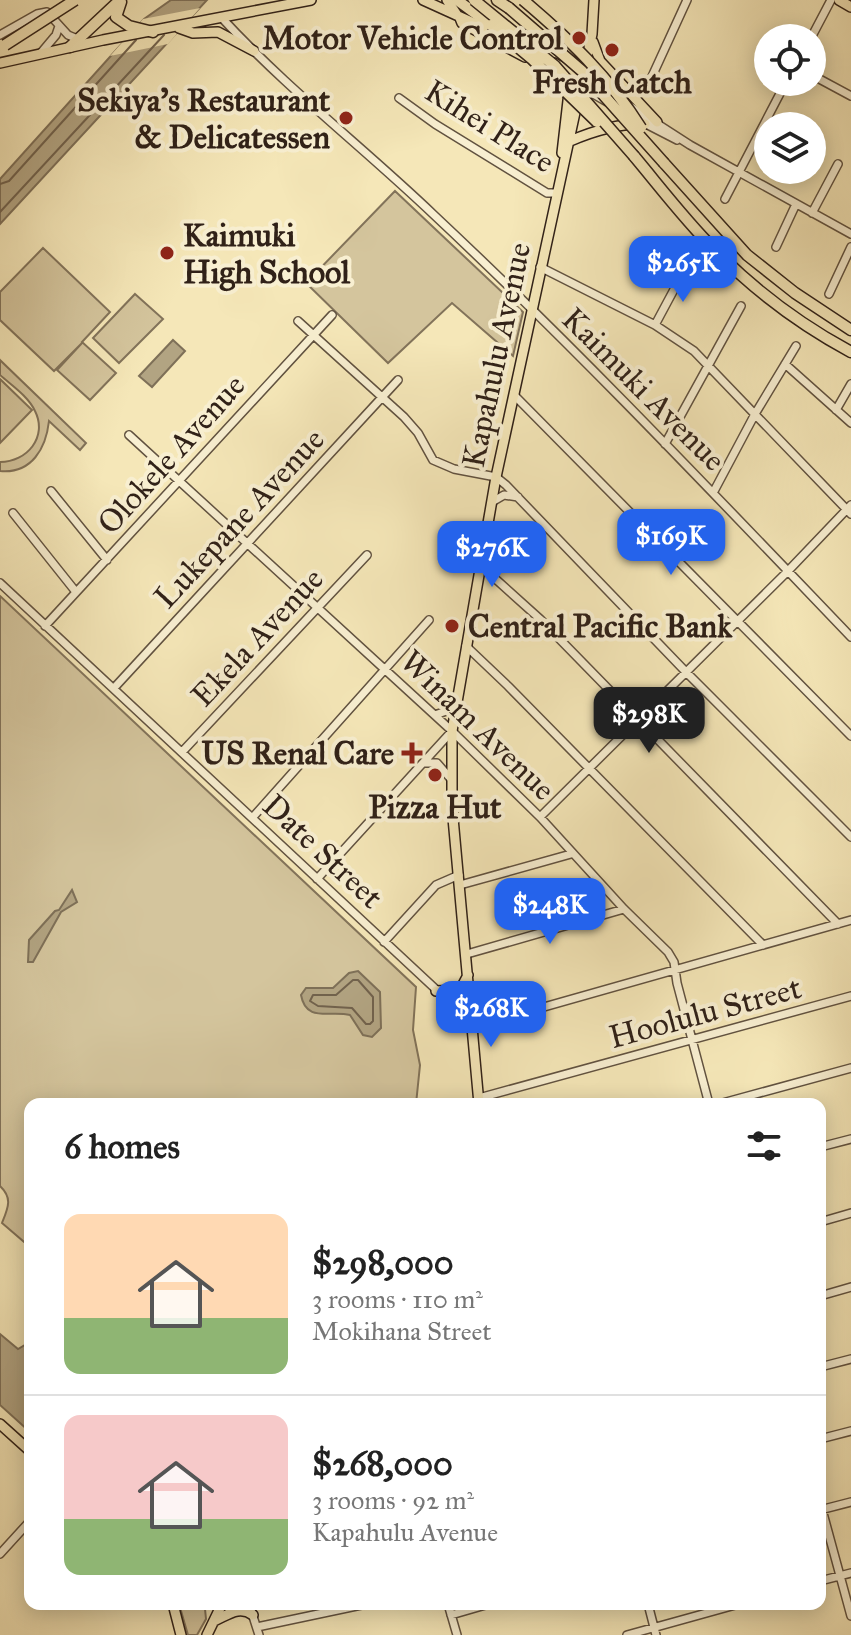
<!DOCTYPE html>
<meta charset="utf-8">
<style>
body{margin:0;font-family:"IM FELL Great Primer",serif;background:#f2f2f2;color:#222;height:100vh;display:flex;flex-direction:column;font-size:30px;white-space:nowrap}
*{box-sizing:border-box;margin:0}
p{font-size:26px;color:#767676}
.icon{flex:none;width:44px;height:44px;fill:none;stroke:currentColor;stroke-width:2;stroke-linecap:round;stroke-linejoin:round}
.map{position:relative;flex:1;overflow:hidden}
.sheet{position:absolute;left:24px;top:1098px;width:802px;height:512px;display:flex;flex-direction:column;background:#fff;border-radius:16px;box-shadow:0 4px 20px #0003}
.sheet>*{flex:none}
.controls{position:absolute;left:754px;top:24px;display:grid;gap:16px}
.controls a{display:grid;place-items:center;width:72px;height:72px;border-radius:50%;background:#fff;box-shadow:0 4px 20px #0003;font-size:40px}
.price{position:absolute;translate:-50% -68px;padding:0 18px;border-radius:16px;background:#2563eb;color:#fff;font-size:26px;line-height:52px;filter:drop-shadow(0 2px 4px #0008)}
.price::after{content:'';position:absolute;left:50%;top:48px;width:24px;height:18px;margin-left:-12px;background:inherit;clip-path:polygon(0 0,100% 0,50% 100%)}
.price.on{background:#222;color:#fff}
ul{padding:0;list-style:none}
li{display:flex;align-items:center;gap:24px;height:200px;padding:0 40px}
li+li{border-top:2px solid #e0e0e0}
li span{display:grid;place-items:center;flex:none;width:224px;height:160px;border-radius:16px;color:#555}
li>.icon{margin-inline-start:auto}
span .icon{width:96px;height:96px;fill:#fffc;stroke-width:1}
li b{font-size:34px}
h2{display:flex;justify-content:space-between;align-items:center;height:96px;padding:0 40px;font-size:34px}
.map>svg:first-child{display:block}
</style>
<div class="map">
<svg width="851" height="1635" viewBox="0 0 851 1635">
<rect width="100%" height="100%" fill="#f5e7b8"/>
<filter id="stains"><feTurbulence type="fractalNoise" baseFrequency=".0025" numOctaves="4"/><feColorMatrix values="0 0 0 0 .2 0 0 0 0 .09 0 0 0 0 .02 0 0 0 .5 -.17"/></filter>
<radialGradient id="worn" r=".72"><stop offset=".6" stop-color="#630" stop-opacity="0"/><stop offset="1" stop-color="#630" stop-opacity=".3"/></radialGradient>
<path fill="#d4c59d" stroke="#82735a" stroke-width="2" d="M395,191L523,312L513,356L452,303L388,363L306,283Z
M43,248L110,312L82,342L116,373L90,400L57,370L82,343L54,371L0,320V292Z
M135,294L163,319L119,363L93,338Z
M0,360L86,443L80,450L49,421C46,448 32,474 0,471V462C27,462 48,437 35,411C28,396 11,385 0,375Z
M0,379L32,410L0,443Z
M0,596L416,987L413,1030L420,1065L416,1104H30V1247L2,1223C8,1208 13,1198 0,1186Z
M179,1604H197L205,1609L206,1619L197,1635H188Z"/>
<path fill="#b2a482" stroke="#7e7058" stroke-width="2" d="M171,0H207L0,224V179L144,19Z
M173,340L185,351L152,387L139,376Z
M72,890L77,902L61,912L33,962H28L29,940L55,911L59,910Z
M358,971L380,992L381,1028L372,1037L363,1035L350,1015C330,1010 306,1023 301,995L306,988H333L349,973Z
M0,1334L18,1349L30,1342V1432L0,1405Z"/>
<path fill="#f5e7b8" d="M200,8L168,44L110,56L143,19Z"/>
<g fill="none" stroke-linecap="round" stroke-linejoin="round">
<path stroke="#71624d" stroke-width="2" d="M0,184L9,181L136,40
M0,212L164,35
M353,980H358L373,997V1021L370,1024H366L352,1008L318,1006L310,1001L313,995H336Z"/>
<g stroke="#615240" stroke-width="10">
<path id="minor" d="M221,17C287,89 364,148 434,215C578,350 714,494 851,637
M0,35L37,14L47,12L68,35L80,40
M811,38L831,0
M40,54L56,35L59,26
M812,75L851,96
M581,87L607,102
M625,93L649,83L687,0
M399,98L435,124L547,193H556
M628,105L690,145L851,234
M642,122L677,140
M725,199L786,82
M812,213L838,164
M776,247L796,204
M540,267L655,325L694,351L851,514
M829,294L851,247
M298,321L404,417L418,433L433,460L454,469L496,477L506,485L685,671L851,837
M655,325L685,269
M785,364L851,423
M514,395L851,736
M836,410L851,384
M129,435L452,731L540,817L624,909L668,952L674,962L677,983L709,1104
M665,444L741,306
M51,491L107,560
M713,493L755,414L796,346
M492,502L504,495L518,497
M13,513L76,592
M480,565L540,619L838,924
M0,583L472,1023L512,1016L851,920
M45,626L332,315
M466,646L508,686L763,945
M114,688L398,380
M435,715L449,710L455,698
M182,752L367,555
M424,763H437L450,778
M253,817L429,620
M540,817L788,571L851,505
M317,879L452,731
M460,885L571,854
M384,942L436,885L459,875
M467,954L624,909
M479,1098L851,996
M719,1104L851,1068
M820,1147L851,1139
M820,1222L851,1213
M820,1296L851,1287
M820,1367L851,1359
M820,1439L851,1431
M820,1502L851,1616
M820,1510L851,1502
M0,1554L30,1521
M820,1581L851,1573
M249,1604L259,1635
M448,1604L457,1635
M648,1604L656,1635
M451,1615L489,1604
M257,1627L366,1604
M627,1635L739,1604"/>
</g>
<g stroke="#302118" stroke-width="12">
<path id="major" d="M423,0L498,34
M447,0L457,15
M839,0L851,7
M460,18L462,23L525,57
M179,28L193,33L218,32L254,51
M593,42L600,61L657,122
M0,63L103,40L311,0
M554,63L583,79
M570,141C593,131 619,123 645,124
M562,153L569,92
M436,991L460,990L468,975
M479,1104L452,807V731L496,477L592,34L594,0
M0,1424L30,1451
M173,1604L181,1635
M214,1621C228,1615 239,1605 253,1615
M207,1635L222,1604"/>
</g>
<g stroke="#302118" stroke-width="13">
<path id="highway" d="M457,0L491,25
M497,0L509,8
M121,2L116,17L129,26L153,32
M70,47L120,0
M634,156C660,187 685,220 714,249C754,290 801,325 851,352
M664,163L747,255L795,293L851,330"/>
</g>
<use href="#minor" stroke="#f8efd1" stroke-width="7"/>
<use href="#major" stroke="#f5e7b8" stroke-width="9"/>
<use href="#highway" stroke="#f5e7b8" stroke-width="10"/>
<g stroke="#302118" stroke-width="13" stroke-linecap="butt">
<path id="highway-bridge" d="M474,0L555,66L634,156
M523,0C568,38 610,78 641,128
M509,8L582,71L664,163
M491,25L532,59L597,122
M5,45L75,0"/>
</g>
<use href="#highway-bridge" stroke="#f5e7b8" stroke-width="10"/>
</g>
<g fill="#8f2418" stroke="#f8efd1" stroke-width="3">
<circle cx="579" cy="38" r="8"/>
<circle cx="612" cy="50" r="8"/>
<circle cx="346" cy="118" r="8"/>
<circle cx="167" cy="253" r="8"/>
<circle cx="452" cy="626" r="8"/>
<path d="M408 741h8v8h8v8h-8v8h-8v-8h-8v-8h8z"/>
<circle cx="435" cy="775" r="8"/>
</g>
<g text-anchor="middle" stroke-width="8" stroke-linejoin="round" paint-order="stroke">
<g font-size="32" font-weight="bold" fill="#302118" stroke="#f8efd1" text-anchor="end">
<text x="563" y="49">Motor Vehicle Control</text>
<text x="612" y="93" text-anchor="middle">Fresh Catch</text>
<text x="330" y="111">Sekiya's Restaurant<tspan x="330" dy="37">&amp; Delicatessen</tspan></text>
<text x="183" y="246" text-anchor="start">Kaimuki<tspan x="183" dy="37">High School</tspan></text>
<text x="468" y="637" text-anchor="start">Central Pacific Bank</text>
<text x="394" y="764">US Renal Care</text>
<text x="435" y="818" text-anchor="middle">Pizza Hut</text>
</g>
<g font-size="32" fill="#302118" stroke="#f8efd1">
<text transform="translate(490 126) rotate(32)" y="11">Kihei Place</text>
<text transform="translate(496 355) rotate(-78)" y="11">Kapahulu Avenue</text>
<text transform="translate(644 389) rotate(45)" y="11">Kaimuki Avenue</text>
<text transform="translate(171 454) rotate(-48)" y="11">Olokele Avenue</text>
<text transform="translate(239 518) rotate(-47)" y="11">Lukepane Avenue</text>
<text transform="translate(257 637) rotate(-47)" y="11">Ekela Avenue</text>
<text transform="translate(478 725) rotate(44)" y="11">Winam Avenue</text>
<text transform="translate(323 851) rotate(43)" y="11">Date Street</text>
<text transform="translate(705 1012) rotate(-15)" y="11">Hoolulu Street</text>
</g>
</g>
<rect width="100%" height="100%" filter="url(#stains)"/>
<rect width="100%" height="100%" fill="url(#worn)"/>
</svg>
<div class="controls">
<a><svg class="icon" aria-label="locate" viewBox="0 0 24 24"><circle cx="12" cy="12" r="6"/><path d="M12 2v4M12 18v4M2 12h4M18 12h4"/></svg></a>
<a><svg class="icon" aria-label="layers" viewBox="0 0 24 24"><path d="M12 4l9 5-9 5-9-5zM3 14l9 5 9-5"/></svg></a>
</div>
<b class="price" style="left:683px;top:304px">$265K</b>
<b class="price" style="left:671px;top:577px">$169K</b>
<b class="price" style="left:492px;top:589px">$276K</b>
<b class="price on" style="left:649px;top:755px">$298K</b>
<b class="price" style="left:550px;top:946px">$248K</b>
<b class="price" style="left:491px;top:1049px">$268K</b>
<section class="sheet">
<h2>6 homes<svg class="icon" aria-label="filters" viewBox="0 0 24 24"><path d="M4 7h16M4 17h16"/><circle cx="9" cy="7" r="2"/><circle cx="15" cy="17" r="2"/></svg></h2>
<ul>
<li><span style="background:linear-gradient(#ffd9b3 65%,#8fb573 0)"><svg class="icon" aria-label="home" viewBox="0 0 24 24"><path d="M3 11l9-7 9 7M6 9v11h12V9"/></svg></span><div><b>$298,000</b><p>3 rooms · 110 m²</p><p>Mokihana Street</p></div></li>
<li><span style="background:linear-gradient(#f6c9c9 65%,#8fb573 0)"><svg class="icon" aria-label="home" viewBox="0 0 24 24"><path d="M3 11l9-7 9 7M6 9v11h12V9"/></svg></span><div><b>$268,000</b><p>3 rooms · 92 m²</p><p>Kapahulu Avenue</p></div></li>
</ul>
</section>
</div>
